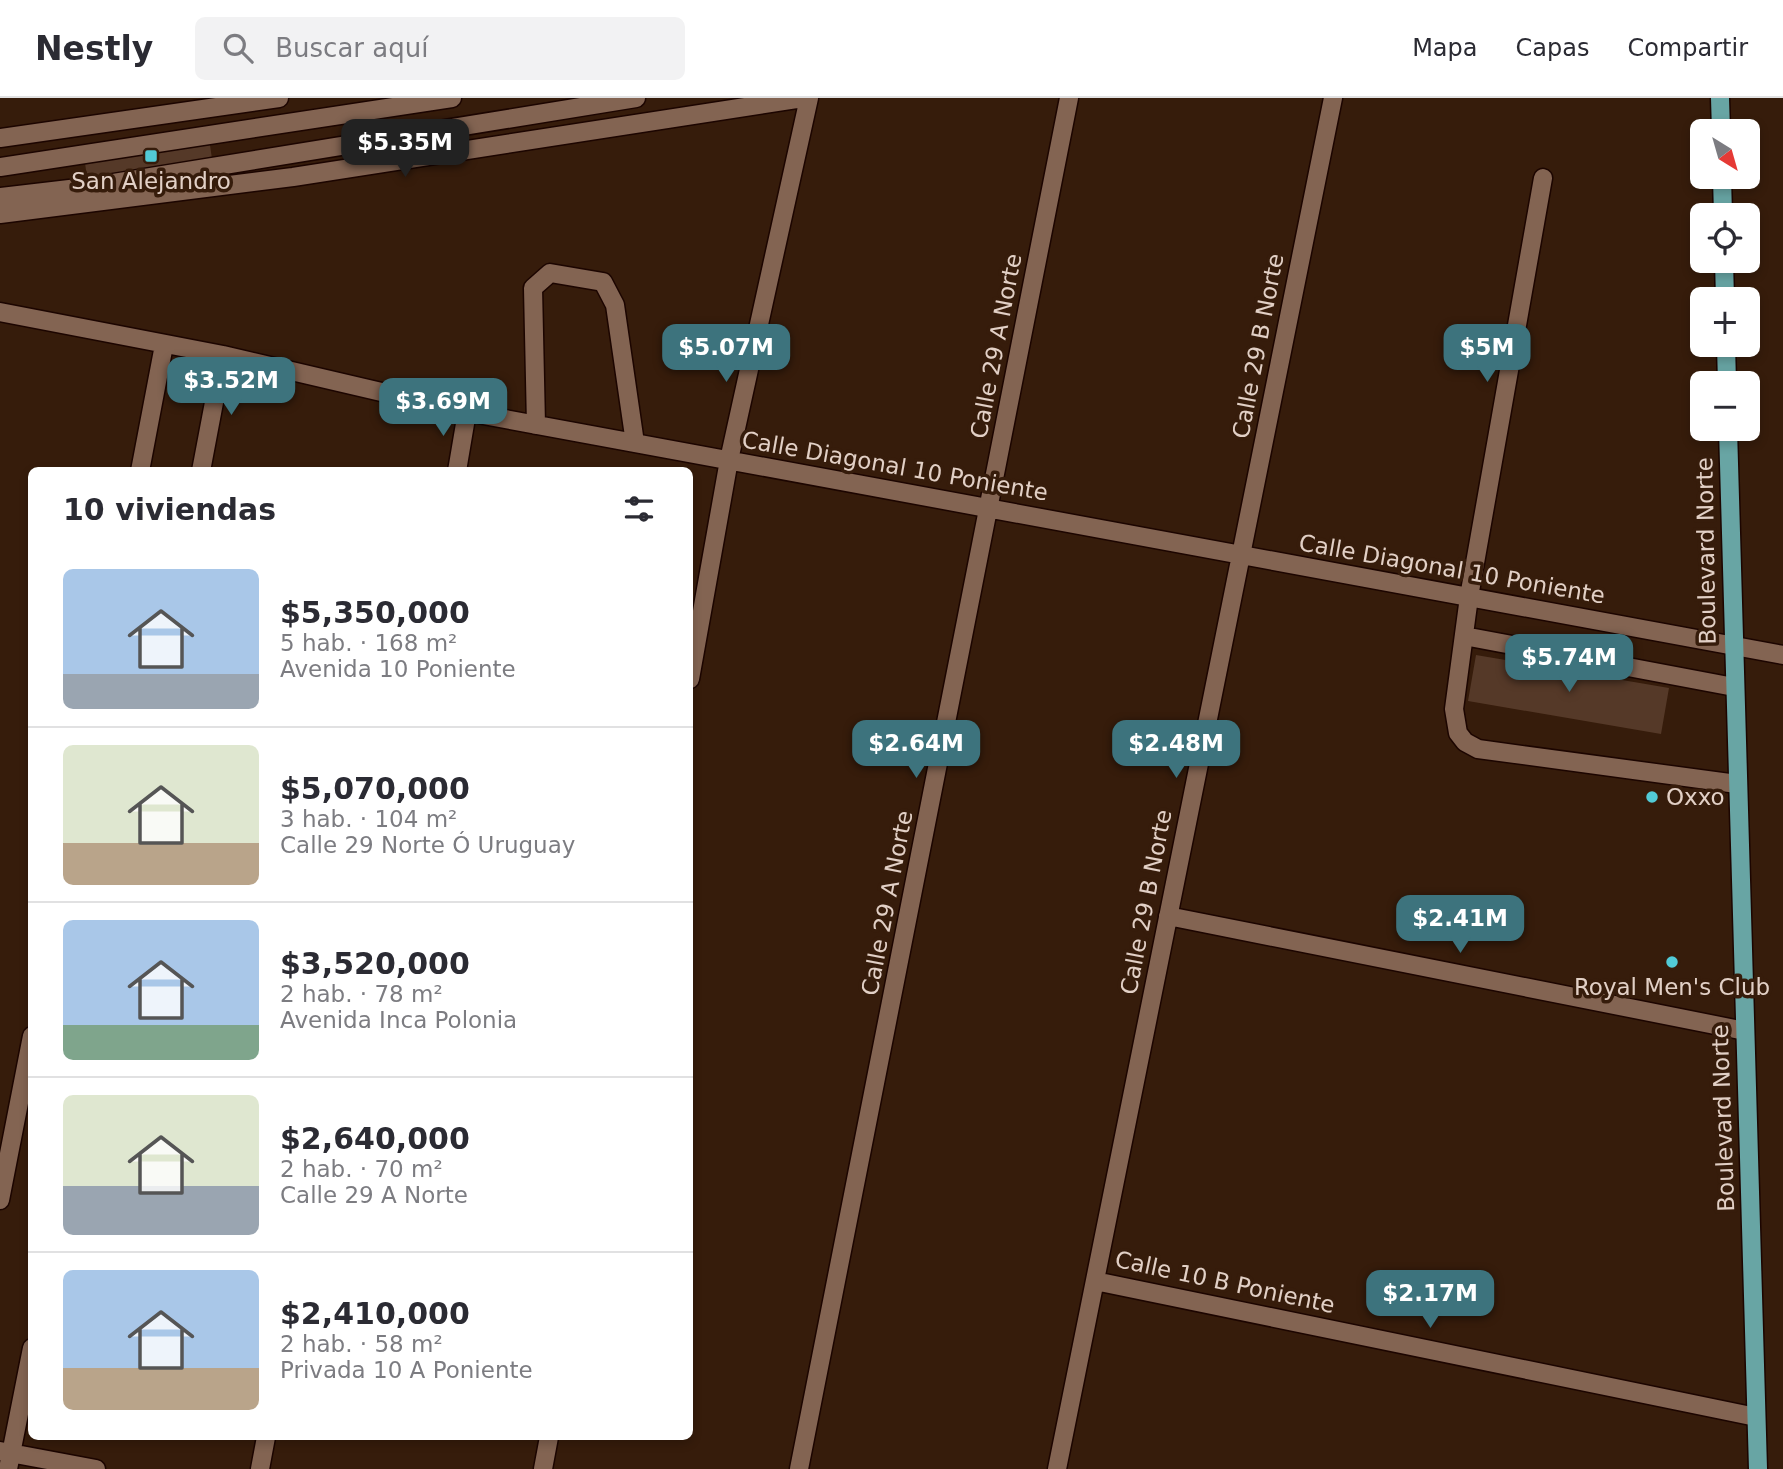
<!DOCTYPE html>
<html lang="es">
<meta charset="utf-8">
<style>
body{margin:0;font-family:"DejaVu Sans",sans-serif;background:#f2f2f3;color:#2b2b33;height:100vh;display:flex;flex-direction:column;font-size:26px;white-space:nowrap}
*{box-sizing:border-box;margin:0}
p{font-size:23px;color:#7c7c81}
.icon{flex:none;width:38px;height:38px;fill:none;stroke:currentColor;stroke-width:2;stroke-linecap:round;stroke-linejoin:round}
.map{position:relative;flex:1;overflow:hidden}
.panel{position:absolute;left:28px;top:369px;width:665px;height:973px;display:flex;flex-direction:column;background:#fff;border-radius:10px;box-shadow:0 4px 10px #0003}
.panel>*{flex:none}
.needle{width:46px;rotate:143deg}
.controls{position:absolute;left:1690px;top:21px;display:grid;gap:14px}
.controls a{display:grid;place-items:center;width:70px;height:70px;border-radius:10px;background:#fff;box-shadow:0 4px 10px #0003;font-size:35px}
.price{position:absolute;translate:-50% -60px;padding:0 16px;border-radius:14px;background:#3d737d;color:#fff;font-size:23px;line-height:46px;filter:drop-shadow(0 2px 4px #0008)}
.price::after{content:'';position:absolute;left:50%;top:42px;width:21px;height:16px;margin-left:-10px;background:inherit;clip-path:polygon(0 0,100% 0,50% 100%)}
.price.selected{background:#222;color:#fff}
ul{padding:0;list-style:none}
li{display:flex;align-items:center;gap:21px;height:175px;padding:0 35px}
li+li{border-top:2px solid #e1e1e2}
li span{display:grid;place-items:center;flex:none;width:196px;height:140px;border-radius:10px;color:#555}
li>.icon{margin-inline-start:auto}
span .icon{width:84px;height:84px;fill:#fffc;stroke-width:1}
li b{font-size:30px}
h2{display:flex;justify-content:space-between;align-items:center;height:84px;padding:0 35px;font-size:30px}
header{display:flex;align-items:center;gap:42px;box-sizing:border-box;height:98px;padding:0 35px;background:#fff;border-bottom:2px solid #e1e1e2}
header strong{font-size:33px}
nav{display:flex;gap:38px;margin-inline-start:auto;font-size:24px}
.search{width:490px;height:63px;background:#f2f2f3;display:flex;align-items:center;gap:18px;box-sizing:border-box;padding:0 24px;border-radius:10px;color:#7c7c81;font-size:26px}
.map>svg:first-child{display:block}
</style>
<header>
<strong>Nestly</strong>
<div class="search"><svg class="icon" aria-label="search" viewBox="0 0 24 24"><circle cx="10" cy="10" r="6"/><path d="M15 15l6 6"/></svg>Buscar aquí</div>
<nav><a>Mapa</a><a>Capas</a><a>Compartir</a></nav>
</header>
<div class="map">
<svg width="1783" height="1371" viewBox="0 0 1783 1371">
<rect width="100%" height="100%" fill="#361c0b"/>
<path fill="#553928" d="M209,40L212,61L87,79L84,58Z
M1476,557L1669,590L1661,636L1468,603Z"/>
<g fill="none" stroke-linecap="round" stroke-linejoin="round">
<g stroke="#1c0500" stroke-width="21">
<path id="minor" d="M0,40L279,0
M0,69L452,0
M1543,80L1469,499L1454,611L1458,635L1465,644L1478,651L1737,686
M0,99L95,88L636,0
M0,116L293,79L803,0
M0,214L223,257L467,314L1783,557
M536,327L533,190L550,175L603,184L615,207L635,345
M140,373L164,247
M201,373L223,257
M457,373L467,314
M1464,538L1734,589
M690,581L729,362L809,0
M1168,818L1745,933
M0,1102L32,938
M1095,1183L1756,1319
M0,1353L96,1371
M8,1371L32,1250
M260,1371L266,1339
M543,1371L549,1339
M799,1371L1069,0
M1057,1371L1333,0"/>
</g>
<g stroke="#1c0500" stroke-width="21">
<path id="major" d="M1720,0L1721,33
M1722,79L1723,117
M1724,163L1725,201
M1726,247L1727,285
M1728,331L1758,1371"/>
</g>
<use href="#minor" stroke="#836452" stroke-width="18"/>
<use href="#major" stroke="#68a5a4" stroke-width="18"/>
</g>
<g fill="#52cbd7" stroke="#361c0b" stroke-width="2.5">
<rect x="144" y="51" width="14" height="14" rx="3.5"/>
<circle cx="1652" cy="699" r="7"/>
<circle cx="1672" cy="864" r="7"/>
</g>
<g text-anchor="middle" stroke-width="7" stroke-linejoin="round" paint-order="stroke">
<g font-size="23" fill="#e2d0c6" stroke="#361c0b">
<text x="151" y="91">San Alejandro</text>
<text x="1666" y="707" text-anchor="start">Oxxo</text>
<text x="1672" y="897">Royal Men's Club</text>
</g>
<g font-size="23" fill="#e2d0c6" stroke="#361c0b">
<text transform="translate(996 248) rotate(-79)" y="8">Calle 29 A Norte</text>
<text transform="translate(1258 248) rotate(-79)" y="8">Calle 29 B Norte</text>
<text transform="translate(895 368) rotate(10)" y="8">Calle Diagonal 10 Poniente</text>
<text transform="translate(1706 453) rotate(-91)" y="8">Boulevard Norte</text>
<text transform="translate(1452 471) rotate(10)" y="8">Calle Diagonal 10 Poniente</text>
<text transform="translate(1146 804) rotate(-79)" y="8">Calle 29 B Norte</text>
<text transform="translate(887 805) rotate(-79)" y="8">Calle 29 A Norte</text>
<text transform="translate(1723 1020) rotate(-92)" y="8">Boulevard Norte</text>
<text transform="translate(1225 1184) rotate(12)" y="8">Calle 10 B Poniente</text>
</g>
</g>
</svg>
<div class="controls">
<a><svg class="needle" viewBox="-14 -14 28 28"><path d="M0-13l5 13h-10z" fill="#e53935"/><path d="M0 13l5-13h-10z" fill="#7c7c81"/></svg></a>
<a><svg class="icon" aria-label="locate" viewBox="0 0 24 24"><circle cx="12" cy="12" r="6"/><path d="M12 2v4M12 18v4M2 12h4M18 12h4"/></svg></a>
<a>+</a>
<a>−</a>
</div>
<b class="price selected" style="left:405px;top:81px">$5.35M</b>
<b class="price" style="left:726px;top:286px">$5.07M</b>
<b class="price" style="left:1487px;top:286px">$5M</b>
<b class="price" style="left:231px;top:319px">$3.52M</b>
<b class="price" style="left:443px;top:340px">$3.69M</b>
<b class="price" style="left:1569px;top:596px">$5.74M</b>
<b class="price" style="left:916px;top:682px">$2.64M</b>
<b class="price" style="left:1176px;top:682px">$2.48M</b>
<b class="price" style="left:1460px;top:857px">$2.41M</b>
<b class="price" style="left:1430px;top:1232px">$2.17M</b>
<section class="panel">
<h2>10 viviendas<svg class="icon" aria-label="filters" viewBox="0 0 24 24"><path d="M4 7h16M4 17h16"/><circle cx="9" cy="7" r="2"/><circle cx="15" cy="17" r="2"/></svg></h2>
<ul>
<li><span style="background:linear-gradient(#a9c7e8 75%,#9aa5b1 0)"><svg class="icon" aria-label="home" viewBox="0 0 24 24"><path d="M3 11l9-7 9 7M6 9v11h12V9"/></svg></span><div><b>$5,350,000</b><p>5 hab. · 168 m²</p><p>Avenida 10 Poniente</p></div></li>
<li><span style="background:linear-gradient(#dfe7d0 70%,#b9a48a 0)"><svg class="icon" aria-label="home" viewBox="0 0 24 24"><path d="M3 11l9-7 9 7M6 9v11h12V9"/></svg></span><div><b>$5,070,000</b><p>3 hab. · 104 m²</p><p>Calle 29 Norte Ó Uruguay</p></div></li>
<li><span style="background:linear-gradient(#a9c7e8 75%,#7fa58c 0)"><svg class="icon" aria-label="home" viewBox="0 0 24 24"><path d="M3 11l9-7 9 7M6 9v11h12V9"/></svg></span><div><b>$3,520,000</b><p>2 hab. · 78 m²</p><p>Avenida Inca Polonia</p></div></li>
<li><span style="background:linear-gradient(#dfe7d0 65%,#9aa5b1 0)"><svg class="icon" aria-label="home" viewBox="0 0 24 24"><path d="M3 11l9-7 9 7M6 9v11h12V9"/></svg></span><div><b>$2,640,000</b><p>2 hab. · 70 m²</p><p>Calle 29 A Norte</p></div></li>
<li><span style="background:linear-gradient(#a9c7e8 70%,#b9a48a 0)"><svg class="icon" aria-label="home" viewBox="0 0 24 24"><path d="M3 11l9-7 9 7M6 9v11h12V9"/></svg></span><div><b>$2,410,000</b><p>2 hab. · 58 m²</p><p>Privada 10 A Poniente</p></div></li>
</ul>
</section>
</div>
